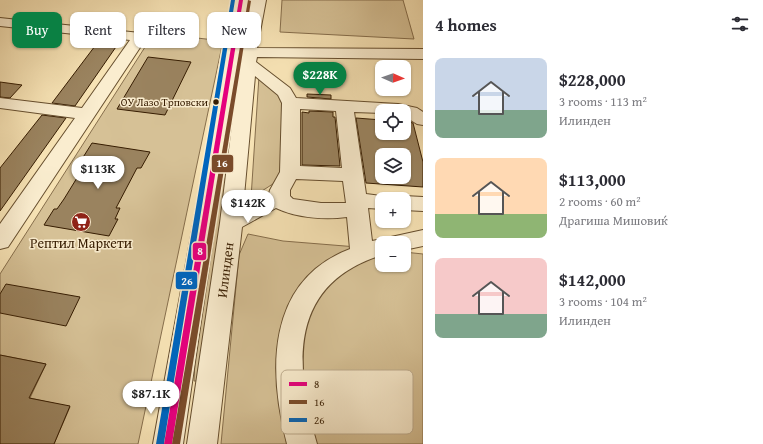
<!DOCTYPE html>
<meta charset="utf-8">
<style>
body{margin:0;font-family:"Gentium Book Plus",serif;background:#f2f2f3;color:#2b2b33;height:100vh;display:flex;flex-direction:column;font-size:15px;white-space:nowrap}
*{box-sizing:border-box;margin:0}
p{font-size:13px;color:#7c7c81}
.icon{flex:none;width:22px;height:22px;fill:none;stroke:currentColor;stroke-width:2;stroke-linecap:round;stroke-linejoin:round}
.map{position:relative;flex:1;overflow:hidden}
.details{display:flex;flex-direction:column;background:#fff;width:340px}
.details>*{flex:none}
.banner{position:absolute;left:12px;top:12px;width:351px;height:36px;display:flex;gap:8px}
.needle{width:26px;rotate:92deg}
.fabs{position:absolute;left:375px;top:60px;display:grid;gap:8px}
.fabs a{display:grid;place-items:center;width:36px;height:36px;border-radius:8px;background:#fff;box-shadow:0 1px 3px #0004;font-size:20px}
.price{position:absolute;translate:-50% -34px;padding:0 9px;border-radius:14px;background:#fff;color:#222;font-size:13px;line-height:26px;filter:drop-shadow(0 1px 2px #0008)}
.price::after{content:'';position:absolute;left:50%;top:24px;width:12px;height:9px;margin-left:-6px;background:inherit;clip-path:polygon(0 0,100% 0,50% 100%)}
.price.active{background:#0b8043;color:#fff}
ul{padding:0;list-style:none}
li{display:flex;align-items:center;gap:12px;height:100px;padding:0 12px}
li span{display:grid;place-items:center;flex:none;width:112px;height:80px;border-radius:8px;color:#555}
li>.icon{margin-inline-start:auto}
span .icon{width:48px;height:48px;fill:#fffc;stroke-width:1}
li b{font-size:17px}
h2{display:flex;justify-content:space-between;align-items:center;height:48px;padding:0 12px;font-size:17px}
.tag{padding:0 14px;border-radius:8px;background:#fff;box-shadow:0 1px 3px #0004;font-size:14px;line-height:36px}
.tag.active{background:#0b8043;color:#fff}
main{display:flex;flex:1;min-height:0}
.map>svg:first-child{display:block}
</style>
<main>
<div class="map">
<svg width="423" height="444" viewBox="0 0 423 444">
<rect width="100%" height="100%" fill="#f7e3b5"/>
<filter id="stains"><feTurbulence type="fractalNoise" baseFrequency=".005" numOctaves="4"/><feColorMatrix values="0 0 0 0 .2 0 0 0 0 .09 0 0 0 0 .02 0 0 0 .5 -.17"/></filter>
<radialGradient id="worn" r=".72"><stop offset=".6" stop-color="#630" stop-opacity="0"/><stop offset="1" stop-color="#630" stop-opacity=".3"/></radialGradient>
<path fill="#d6c196" stroke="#866e4c" d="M282,0H403L414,39L280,32Z
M154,33L223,41L138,444H54L70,407L30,398L46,364L0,355V274Z
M239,49H243L199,381H194L196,340Z
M259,76L283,97L285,174L279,180L251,198Z
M248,234L283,241L382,249V265H404V252L423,254V444H221L239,255Z"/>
<path fill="#9a835f" stroke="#361c01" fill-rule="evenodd" d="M98,42L118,44L75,106L52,103Z
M148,57L191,62L165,115L117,109Z
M0,82L22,85L10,98L0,97Z
M307,94L331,95V99L307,97Z
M309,111L333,112V117H335L340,166L302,165V112L309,113Z
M42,115L66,118L0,211V168Z
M356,118L382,120V133H404V121L413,123L423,162V187L366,183ZM382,155H404V177H382Z
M92,143L150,152L141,168H137L116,208H120L115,219H118L109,236L44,225L54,209H57L64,199L88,160L82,159Z
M6,284L80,297L66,326L0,313V294Z
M0,355L46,364L29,398L70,406L54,444H0Z"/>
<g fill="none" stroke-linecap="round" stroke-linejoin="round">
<g stroke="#664e2e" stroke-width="2">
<path id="minor" d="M234,0H248L183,444H153Z
M252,0H266L257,48L423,49V59L257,57L256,62L290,88L296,98L398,104L417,108L423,112V125L417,124L404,116V111H382V113L354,112L366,194L389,197L391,199H382V209L368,208L372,241L382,239L389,241L391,237L423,230V246L404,250V243H382V255C288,284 294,366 317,444H287C268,371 266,281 350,249L347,217C325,220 297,218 276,208L242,227L217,444H187L220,223L241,52ZM255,76L278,95L282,103L280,172L270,190L269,194L243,207ZM300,109L336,111L342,168L300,166ZM296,179L343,181L346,203H321L293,199L290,196V190Z
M0,18L140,33L145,34L147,37L8,247L0,249V224L75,118L0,108V98L82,108L130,40L0,26Z
M404,196L423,197V211L404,210V199H396Z"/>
</g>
<use href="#minor" fill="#faedcf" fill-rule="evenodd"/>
<g stroke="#faedcf" stroke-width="3">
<path id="bus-1" d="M239,0H243L172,444H164Z"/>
</g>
<g stroke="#faedcf" stroke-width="3">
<path id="bus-2" d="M248,0L251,1L180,444H172Z"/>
</g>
<g stroke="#faedcf" stroke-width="3">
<path id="bus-3" d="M231,0H235L164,443V444H156Z"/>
</g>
<use href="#bus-1" fill="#e5007d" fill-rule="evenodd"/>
<use href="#bus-2" fill="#7a4b2a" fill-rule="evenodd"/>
<use href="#bus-3" fill="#0065bd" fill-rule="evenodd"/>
</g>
<defs>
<g id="supermarket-disc" transform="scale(1)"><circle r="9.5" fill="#8f2418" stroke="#faedcf"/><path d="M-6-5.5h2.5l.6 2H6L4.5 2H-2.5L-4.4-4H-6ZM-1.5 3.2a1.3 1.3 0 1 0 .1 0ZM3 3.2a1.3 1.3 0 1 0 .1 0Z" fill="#fff"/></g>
</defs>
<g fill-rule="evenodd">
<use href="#supermarket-disc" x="81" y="222"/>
</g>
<circle fill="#361c01" stroke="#faedcf" stroke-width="1.5" cx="216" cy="102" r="3.5"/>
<g text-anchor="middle" stroke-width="3" stroke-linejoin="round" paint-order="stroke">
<g font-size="11" fill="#361c01" stroke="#faedcf" text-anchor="end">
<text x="208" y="106">ОУ Лазо Трповски</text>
</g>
<g font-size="14" fill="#361c01" stroke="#faedcf">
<text x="81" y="248">Рептил Маркети</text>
</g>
<g font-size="14" fill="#361c01" stroke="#faedcf">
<text transform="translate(225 270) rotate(-83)" y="5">Илинден</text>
</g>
</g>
<rect x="281" y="370" width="132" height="64" rx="6" fill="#faedcf" stroke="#bfae91" stroke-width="1"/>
<rect x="289" y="382" width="18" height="4" fill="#e5007d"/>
<rect x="289" y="400" width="18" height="4" fill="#7a4b2a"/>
<rect x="289" y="418" width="18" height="4" fill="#0065bd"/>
<g font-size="11" fill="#361c01">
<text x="314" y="388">8</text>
<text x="314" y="406">16</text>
<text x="314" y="424">26</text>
</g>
<g stroke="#faedcf" stroke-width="1.5">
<rect x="211" y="154" width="23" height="19" rx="4" fill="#7a4b2a"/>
<rect x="192" y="242" width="15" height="19" rx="4" fill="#e5007d"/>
<rect x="175" y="271" width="23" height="19" rx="4" fill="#0065bd"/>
</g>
<g font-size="11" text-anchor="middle" font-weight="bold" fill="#fff">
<text x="222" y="167">16</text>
<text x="200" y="255">8</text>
<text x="187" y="285">26</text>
</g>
<rect width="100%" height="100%" filter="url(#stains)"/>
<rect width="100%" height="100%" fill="url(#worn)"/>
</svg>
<div class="fabs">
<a><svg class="needle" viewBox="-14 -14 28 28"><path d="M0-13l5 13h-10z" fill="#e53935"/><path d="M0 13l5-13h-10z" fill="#7c7c81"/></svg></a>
<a><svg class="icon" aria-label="locate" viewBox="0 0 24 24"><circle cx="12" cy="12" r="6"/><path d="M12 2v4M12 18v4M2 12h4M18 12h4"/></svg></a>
<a><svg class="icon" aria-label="layers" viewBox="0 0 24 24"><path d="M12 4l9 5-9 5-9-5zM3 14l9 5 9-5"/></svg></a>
<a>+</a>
<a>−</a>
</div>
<b class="price active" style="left:320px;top:96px">$228K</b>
<b class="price" style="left:98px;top:190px">$113K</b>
<b class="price" style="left:248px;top:224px">$142K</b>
<b class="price" style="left:151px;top:415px">$87.1K</b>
<div class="banner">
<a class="tag active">Buy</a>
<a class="tag">Rent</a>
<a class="tag">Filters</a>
<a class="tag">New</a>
</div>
</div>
<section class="details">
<h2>4 homes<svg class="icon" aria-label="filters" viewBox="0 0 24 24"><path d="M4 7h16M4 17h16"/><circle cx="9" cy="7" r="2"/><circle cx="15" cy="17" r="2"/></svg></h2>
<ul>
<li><span style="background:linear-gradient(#c9d6e8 65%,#7fa58c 0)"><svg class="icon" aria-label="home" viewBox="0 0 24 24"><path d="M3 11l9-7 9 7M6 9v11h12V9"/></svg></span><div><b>$228,000</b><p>3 rooms · 113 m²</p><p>Илинден</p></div></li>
<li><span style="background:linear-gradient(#ffd9b3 70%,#8fb573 0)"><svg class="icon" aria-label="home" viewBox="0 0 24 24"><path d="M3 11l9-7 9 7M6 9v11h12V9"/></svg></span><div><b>$113,000</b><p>2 rooms · 60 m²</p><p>Драгиша Мишовиќ</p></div></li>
<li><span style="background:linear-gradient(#f6c9c9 70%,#7fa58c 0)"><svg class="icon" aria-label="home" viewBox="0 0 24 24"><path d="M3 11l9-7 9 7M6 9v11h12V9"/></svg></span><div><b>$142,000</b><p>3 rooms · 104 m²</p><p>Илинден</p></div></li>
</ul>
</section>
</main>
